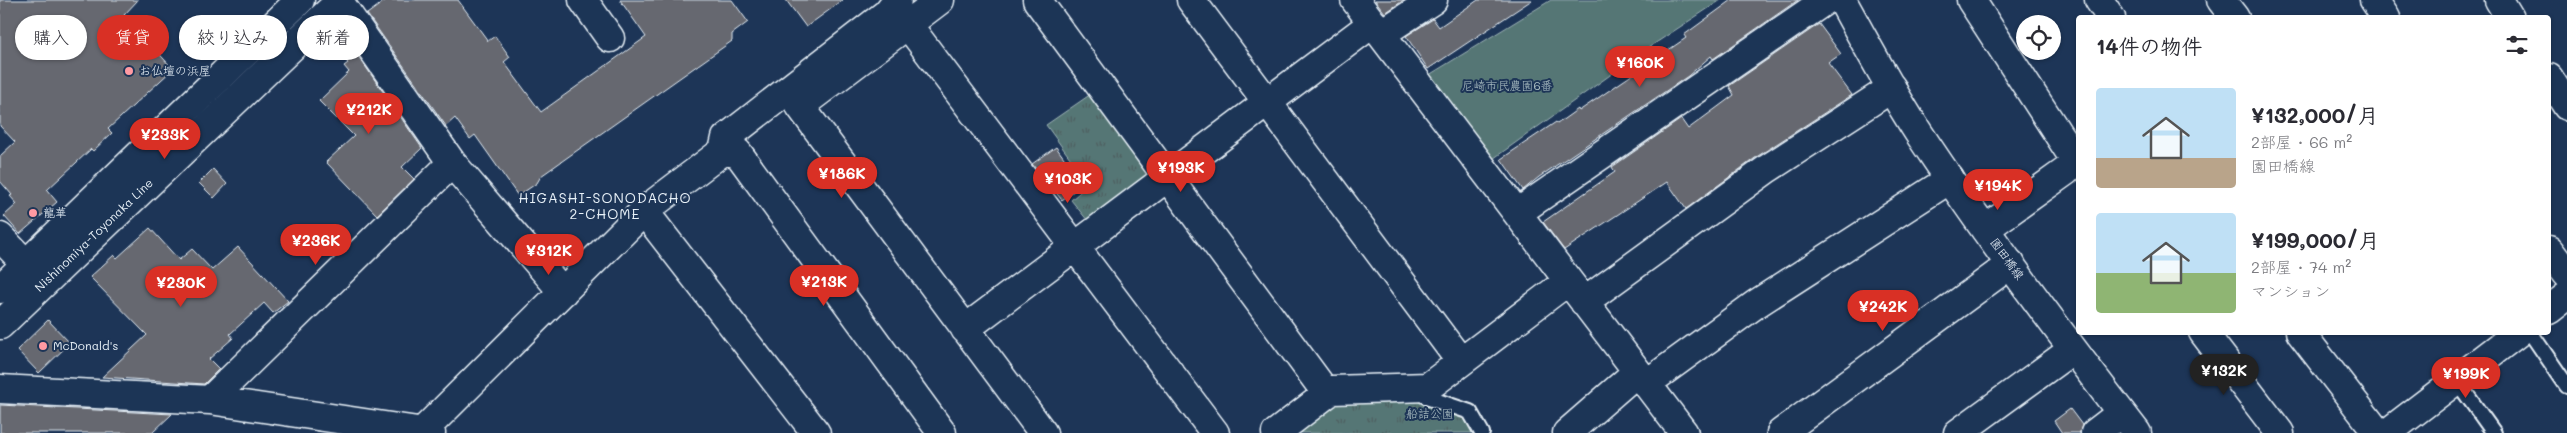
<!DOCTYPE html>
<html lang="ja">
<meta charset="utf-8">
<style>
body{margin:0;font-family:Mali,"Klee One",sans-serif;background:#f2f2f3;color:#2b2b33;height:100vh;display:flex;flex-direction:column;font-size:19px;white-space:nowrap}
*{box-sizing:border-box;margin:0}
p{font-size:16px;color:#7c7c81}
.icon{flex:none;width:28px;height:28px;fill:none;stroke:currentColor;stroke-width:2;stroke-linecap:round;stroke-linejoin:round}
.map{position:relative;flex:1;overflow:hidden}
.side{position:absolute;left:2076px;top:15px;width:475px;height:320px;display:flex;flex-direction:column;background:#fff;border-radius:5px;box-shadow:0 1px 4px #0004}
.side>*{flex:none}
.top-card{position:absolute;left:15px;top:15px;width:475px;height:45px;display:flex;gap:10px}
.tools{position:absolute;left:2016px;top:15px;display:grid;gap:10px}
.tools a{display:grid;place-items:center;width:45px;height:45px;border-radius:50%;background:#fff;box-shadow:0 1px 4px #0004;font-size:25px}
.price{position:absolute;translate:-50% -42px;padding:0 11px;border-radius:18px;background:#d93025;color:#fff;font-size:16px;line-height:32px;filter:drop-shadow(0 1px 2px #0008)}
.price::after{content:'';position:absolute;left:50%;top:30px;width:15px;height:11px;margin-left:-8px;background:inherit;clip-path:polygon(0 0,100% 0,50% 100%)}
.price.on{background:#222;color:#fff}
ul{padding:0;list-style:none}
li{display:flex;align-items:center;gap:15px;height:125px;padding:0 20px}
li span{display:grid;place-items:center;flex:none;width:140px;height:100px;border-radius:5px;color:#555}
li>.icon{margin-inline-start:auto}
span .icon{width:60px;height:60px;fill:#fffc;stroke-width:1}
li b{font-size:21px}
h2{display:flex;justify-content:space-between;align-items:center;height:60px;padding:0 20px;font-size:21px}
.tag{padding:0 18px;border-radius:22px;background:#fff;box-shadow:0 1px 4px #0004;font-size:18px;line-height:45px}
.tag.on{background:#d93025;color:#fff}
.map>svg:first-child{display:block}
</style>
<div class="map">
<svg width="2567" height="433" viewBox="0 0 2567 433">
<defs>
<pattern id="park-tufts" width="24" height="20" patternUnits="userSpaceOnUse" patternTransform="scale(1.25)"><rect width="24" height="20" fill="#557675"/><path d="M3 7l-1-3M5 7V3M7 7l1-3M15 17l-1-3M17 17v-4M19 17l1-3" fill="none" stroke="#4e5f60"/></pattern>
</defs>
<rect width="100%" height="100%" fill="#1d3557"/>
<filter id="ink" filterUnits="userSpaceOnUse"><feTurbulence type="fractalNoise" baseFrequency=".02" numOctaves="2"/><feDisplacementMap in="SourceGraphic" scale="10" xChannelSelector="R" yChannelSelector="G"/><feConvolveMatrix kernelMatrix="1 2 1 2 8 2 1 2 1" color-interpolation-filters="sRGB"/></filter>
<g filter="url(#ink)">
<path fill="#557675" stroke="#9eb4b6" d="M1551,0H1721L1648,48L1490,161L1429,75Z"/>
<path fill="url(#park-tufts)" stroke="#9eb4b6" d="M1091,94L1148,170L1144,182L1088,221L1071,200L1089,184L1046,125Z
M1433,394L1471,409L1485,433H1293L1337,399Z"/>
<path fill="#666870" stroke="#e8f1f8" d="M0,0H138L124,15L173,69L108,129L112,133L93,151L91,149L47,190L57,202L20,234L4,216L17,204L10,196L12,195L0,181V156L15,142L0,126Z
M386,0H458L488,41L495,36L510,57L504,62L541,112L646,37L620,0H732L748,22L732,34V41L541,176L537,183L518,196L475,135L470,139L455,118L446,126L367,14Z
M786,0H843L806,27Z
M1375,0H1404L1385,13Z
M1478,0H1532L1428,69L1406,36L1433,19L1439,27Z
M1732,0H1798L1713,59L1711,56L1688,76L1539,177L1523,190L1501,159L1556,122L1557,124L1578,109L1579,111L1686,38L1684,35Z
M1819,24L1841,54L1828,63L1852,95L1758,156L1686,209L1667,182L1564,250L1543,222L1615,172L1612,167L1681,119L1688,129L1734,95L1729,86Z
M343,34L422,148L402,167L414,179L377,215L326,162L354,136L319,101L349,72L344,66L348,63L331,44Z
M1056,147L1083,184L1062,200L1032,164Z
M213,169L227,184L214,198L199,183Z
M150,228L179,260L192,249L212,270L238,247L288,301L273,313L264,303L230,334L233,338L209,359L219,369L204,384L102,377L147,335L90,277L114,255L117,258Z
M48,320L70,343L39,373L17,350Z
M0,405L172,414L152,433H0Z
M2070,409L2082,425L2080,433H2062L2054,421Z"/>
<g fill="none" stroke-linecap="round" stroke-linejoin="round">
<g stroke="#e8f1f8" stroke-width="18">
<path id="lane" d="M2530,332L2567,386
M2456,380L2494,433
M1417,391L1429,398L1470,412L1482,433"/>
</g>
<g stroke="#e8f1f8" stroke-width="31">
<path id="street" d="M338,0L452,163L563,292
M583,0L610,38
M940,0L800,106L1043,433
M1037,0L1327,394
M1191,0L1461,362
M1355,0L1684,433
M1971,0L2075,160
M2099,0L2111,18
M2221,0L2235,18
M2374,0L2386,18
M2499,0L2510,18
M896,9L1215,433
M1381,34L1433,0
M2549,78L2567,106
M723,151L738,153L942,433
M644,211L816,433
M1517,213L1826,0
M1985,229L2066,171L2079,157
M0,237L26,264
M2549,250L2567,274
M1584,302L1767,169L1892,88
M2549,310L2567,296
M965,329L1373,23
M2203,332L2280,433
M2300,332L2378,433
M1646,384L1756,304L1950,179
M0,389L210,400L431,433
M210,400L452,163
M421,433L644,211L723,151L726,138L887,13L897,0
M1276,433L1332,390L1428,387L1568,281
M1567,433L1637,372
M1781,433L2011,264
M1958,433L2072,350
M2095,433L2121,413
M2387,433L2519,332"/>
</g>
<g stroke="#e8f1f8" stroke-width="31">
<g id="secondary">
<path d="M1842,0C1866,44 1890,89 1918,132C1986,235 2061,335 2137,433"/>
<path d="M0,289L300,0"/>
<path id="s1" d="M0,325L341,0"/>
</g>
</g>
<use href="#lane" stroke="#1d3557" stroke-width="14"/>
<use href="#street" stroke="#1d3557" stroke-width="28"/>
<use href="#secondary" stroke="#1d3557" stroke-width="28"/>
</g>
</g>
<g fill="#ff9aa2" stroke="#1d3557" stroke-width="2">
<circle cx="129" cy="71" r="5"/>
<circle cx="33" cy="213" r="5"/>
<circle cx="43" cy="346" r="5"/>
</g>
<g text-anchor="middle" stroke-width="4" stroke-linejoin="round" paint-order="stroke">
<g font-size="12" fill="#e8f1f8" stroke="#1d3557" text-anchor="start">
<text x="139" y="75">お仏壇の浜屋</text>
<text x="43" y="217">龍華</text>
<text x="53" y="350">McDonald's</text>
</g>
<g font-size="12" fill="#adc0c4" stroke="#1d3557">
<text x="1507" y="90">尼崎市民農園6番</text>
<text x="1430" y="418">船詰公園</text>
</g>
<g font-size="12" fill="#e8f1f8" stroke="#1d3557">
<text dy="4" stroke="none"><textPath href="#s1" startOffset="130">Nishinomiya-Toyonaka Line</textPath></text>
<text transform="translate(2007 259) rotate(54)" y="4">園田橋線</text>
</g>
<g font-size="14" letter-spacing="1" fill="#e8f1f8" stroke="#1d3557">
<text x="605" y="203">HIGASHI-SONODACHO<tspan x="605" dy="16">2-CHOME</tspan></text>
</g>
</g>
</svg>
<div class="tools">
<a><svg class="icon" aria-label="locate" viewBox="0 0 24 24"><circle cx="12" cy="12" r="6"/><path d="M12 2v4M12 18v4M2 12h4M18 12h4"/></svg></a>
</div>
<b class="price" style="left:1640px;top:88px">¥160K</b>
<b class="price" style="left:369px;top:135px">¥212K</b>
<b class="price" style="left:165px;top:160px">¥233K</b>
<b class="price" style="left:1181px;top:193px">¥193K</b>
<b class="price" style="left:842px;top:199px">¥186K</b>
<b class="price" style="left:1068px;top:204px">¥103K</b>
<b class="price" style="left:1998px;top:211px">¥194K</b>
<b class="price" style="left:316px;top:266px">¥236K</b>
<b class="price" style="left:549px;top:276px">¥312K</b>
<b class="price" style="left:824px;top:307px">¥213K</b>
<b class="price" style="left:181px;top:308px">¥230K</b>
<b class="price" style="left:1883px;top:332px">¥242K</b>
<b class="price on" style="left:2224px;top:396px">¥132K</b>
<b class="price" style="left:2466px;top:399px">¥199K</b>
<div class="top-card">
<a class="tag">購入</a>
<a class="tag on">賃貸</a>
<a class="tag">絞り込み</a>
<a class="tag">新着</a>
</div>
<section class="side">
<h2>14件の物件<svg class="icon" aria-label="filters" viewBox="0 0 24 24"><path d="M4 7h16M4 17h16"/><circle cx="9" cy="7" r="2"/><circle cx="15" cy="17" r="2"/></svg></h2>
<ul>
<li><span style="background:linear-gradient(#bfe0f5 70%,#b9a48a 0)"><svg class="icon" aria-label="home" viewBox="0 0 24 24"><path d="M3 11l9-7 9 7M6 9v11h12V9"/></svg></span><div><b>¥132,000/月</b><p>2部屋 · 66 m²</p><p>園田橋線</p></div></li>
<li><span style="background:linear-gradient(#bfe0f5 60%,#8fb573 0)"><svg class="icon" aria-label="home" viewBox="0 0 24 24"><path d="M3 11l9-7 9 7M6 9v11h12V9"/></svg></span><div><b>¥199,000/月</b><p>2部屋 · 74 m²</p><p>マンション</p></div></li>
</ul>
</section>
</div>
